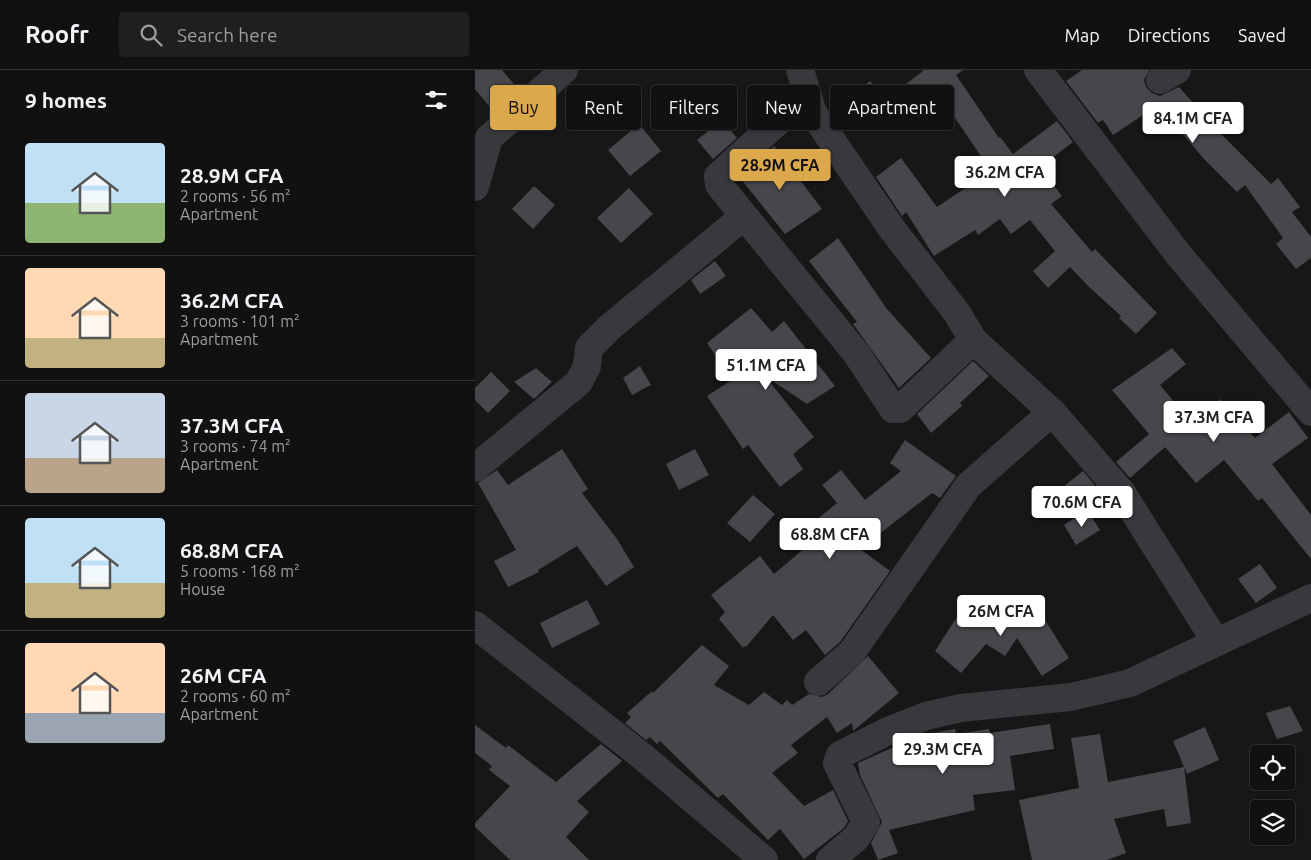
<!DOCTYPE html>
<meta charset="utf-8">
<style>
body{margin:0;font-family:Ubuntu,sans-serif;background:#1e1f20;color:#f1f3f6;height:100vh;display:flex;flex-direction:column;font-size:19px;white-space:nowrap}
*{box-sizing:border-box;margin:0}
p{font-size:16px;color:#9c9d9f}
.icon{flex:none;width:28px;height:28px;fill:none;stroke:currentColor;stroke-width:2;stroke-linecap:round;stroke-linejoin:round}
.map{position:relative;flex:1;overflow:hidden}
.sheet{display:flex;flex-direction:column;background:#111112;width:475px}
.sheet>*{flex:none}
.banner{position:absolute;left:15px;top:15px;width:475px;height:45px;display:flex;gap:10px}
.buttons{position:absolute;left:775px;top:675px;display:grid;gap:10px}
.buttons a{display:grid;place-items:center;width:45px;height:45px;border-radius:5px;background:#111112;box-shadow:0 1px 4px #0004,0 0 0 1px #303132;font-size:25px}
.price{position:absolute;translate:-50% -42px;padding:0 11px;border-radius:5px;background:#fff;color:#222;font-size:16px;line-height:32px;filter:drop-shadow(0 1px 2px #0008)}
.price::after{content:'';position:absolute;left:50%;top:30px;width:15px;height:11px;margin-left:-8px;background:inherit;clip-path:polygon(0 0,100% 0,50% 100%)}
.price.current{background:#dba84c;color:#111}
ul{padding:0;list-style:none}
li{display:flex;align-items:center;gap:15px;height:125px;padding:0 25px}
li+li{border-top:1px solid #303132}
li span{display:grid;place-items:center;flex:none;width:140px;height:100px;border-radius:5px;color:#555}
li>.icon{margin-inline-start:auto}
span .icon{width:60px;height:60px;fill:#fffc;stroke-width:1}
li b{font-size:21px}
h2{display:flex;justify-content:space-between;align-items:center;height:60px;padding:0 25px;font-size:21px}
.pill{padding:0 18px;border-radius:5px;background:#111112;box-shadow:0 1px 4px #0004,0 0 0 1px #303132;font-size:18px;line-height:45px}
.pill.current{background:#dba84c;color:#111}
header{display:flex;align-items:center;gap:30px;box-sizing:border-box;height:70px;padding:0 25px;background:#111112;border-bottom:1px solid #303132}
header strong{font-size:24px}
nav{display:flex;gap:28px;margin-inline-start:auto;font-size:18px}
.search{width:350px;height:45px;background:#1e1f20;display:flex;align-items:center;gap:12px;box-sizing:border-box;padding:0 18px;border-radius:5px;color:#9c9d9f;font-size:19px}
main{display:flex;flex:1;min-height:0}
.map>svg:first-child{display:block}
</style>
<header>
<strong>Roofr</strong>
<div class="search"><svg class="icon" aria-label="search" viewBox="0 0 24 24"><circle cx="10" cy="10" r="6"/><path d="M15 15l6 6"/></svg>Search here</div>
<nav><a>Map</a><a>Directions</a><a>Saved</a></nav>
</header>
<main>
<section class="sheet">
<h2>9 homes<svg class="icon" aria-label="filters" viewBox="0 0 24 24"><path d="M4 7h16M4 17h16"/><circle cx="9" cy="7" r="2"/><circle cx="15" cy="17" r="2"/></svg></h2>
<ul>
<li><span style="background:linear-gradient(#bfe0f5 60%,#8fb573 0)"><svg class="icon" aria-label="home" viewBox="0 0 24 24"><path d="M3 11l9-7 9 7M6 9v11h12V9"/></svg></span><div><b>28.9M CFA</b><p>2 rooms · 56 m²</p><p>Apartment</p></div></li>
<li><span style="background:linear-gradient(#ffd9b3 70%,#c2b280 0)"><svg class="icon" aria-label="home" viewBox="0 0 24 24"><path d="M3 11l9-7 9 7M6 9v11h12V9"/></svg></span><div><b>36.2M CFA</b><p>3 rooms · 101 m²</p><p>Apartment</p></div></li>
<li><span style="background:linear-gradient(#c9d6e8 65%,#b9a48a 0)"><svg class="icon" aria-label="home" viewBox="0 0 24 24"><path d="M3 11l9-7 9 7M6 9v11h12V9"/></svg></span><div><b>37.3M CFA</b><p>3 rooms · 74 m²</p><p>Apartment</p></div></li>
<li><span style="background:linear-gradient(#bfe0f5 65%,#c2b280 0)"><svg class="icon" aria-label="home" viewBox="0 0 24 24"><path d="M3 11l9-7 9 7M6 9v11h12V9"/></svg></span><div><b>68.8M CFA</b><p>5 rooms · 168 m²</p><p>House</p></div></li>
<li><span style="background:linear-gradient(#ffd9b3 70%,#9aa5b1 0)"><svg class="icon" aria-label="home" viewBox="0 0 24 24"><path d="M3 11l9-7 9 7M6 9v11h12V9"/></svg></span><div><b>26M CFA</b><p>2 rooms · 60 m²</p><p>Apartment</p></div></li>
</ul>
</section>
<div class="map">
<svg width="836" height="790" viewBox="0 0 836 790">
<rect width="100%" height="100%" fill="#171718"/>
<path fill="#46474b" d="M0,0H27L44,20L19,42L0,19Z
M447,0H488L481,5L524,68L525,67L538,84L582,51L598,72L565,97L587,126L576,134L617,182L620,179L682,243L661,264L644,248L646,246L614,217L595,197L573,218L558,201L580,181L555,150L536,164L525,149L503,165L500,160L459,186L431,142L427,146L401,107L426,88L462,137L516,101L461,20L431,42L418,24L448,1Z
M607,0H674L669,10L671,17L677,23L685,26L704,17L746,64L796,114L803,108L825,137L817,142L836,167V188L821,199L801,174L808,168L770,115L762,122L729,89L683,35L638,65L628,50L623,53L591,11Z
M395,11L408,28L375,53L363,37Z
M247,50L262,68L238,89L222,70Z
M164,54L186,81L155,106L133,80Z
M299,76L347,139L310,164L265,108Z
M59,116L80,135L58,159L37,139Z
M154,118L178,144L146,173L122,148Z
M363,168L412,239L456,288L424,318L378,254L382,252L334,191Z
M240,191L251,206L225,224L216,210Z
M276,238L297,262L309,251L360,316L332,334L290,306L339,367L318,384L328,399L305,417L273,375L268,379L232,326L257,310L232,273Z
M697,278L711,294L685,315L717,353L745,329L780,368L814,342L833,368L797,394L836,445V489L787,428L783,431L749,390L721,413L690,377L655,408L641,392L674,364L637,320Z
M498,291L514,306L485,333L487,336L456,363L442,344Z
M165,296L176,315L157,325L148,308Z
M61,298L77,312L59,329L39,312Z
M16,302L35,321L13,343L0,330V318Z
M430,370L481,406L465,428L457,423L385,479L415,501L365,572L350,585L331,560L318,570L298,545L271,577L269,576L268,578L244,549L250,542L236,525L285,486L299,504L331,477L322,466L362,433L347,415L366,400L390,430L426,401L415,393Z
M87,379L113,419L107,423L142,469L159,497L131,516L102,476L63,500L64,502L33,517L19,491L41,480L3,413L22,400L33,415Z
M220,379L234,405L204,420L191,394Z
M608,401L622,418L595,439L582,422Z
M278,425L300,444L275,472L252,453Z
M612,440L625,460L601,475L589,455Z
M785,494L802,518L781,533L763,509Z
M494,528L532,552L558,531L594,588L567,606L542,568L530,586L511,574L486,603L460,581Z
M112,530L125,554L77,578L65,553Z
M227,575L254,596L239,615L274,635L289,622L307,635L312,630L317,635L334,624L347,627L353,624L393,586L424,623L378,661L377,653L362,663L352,647L316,675L323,683L297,703L329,736L358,720L373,751L369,758L329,789L305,759L293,770L248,724L243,728L185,671L182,674L175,667L171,670L150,653L156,647L152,643L177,621L178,623Z
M815,636L828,661L802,669L791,643Z
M575,654L579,679L535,686L540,720L498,725L500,740L414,760L423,783L403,790L396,773L407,752L385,705L383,693L446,665L480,659L481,664L514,659L515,663Z
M0,655L31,678L33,675L81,712L126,674L147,691L102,731L114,742L91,767L114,790H35L0,757V753L35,716L14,700L17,696L0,683Z
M730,657L744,690L712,704L698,671Z
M625,664L633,712L709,697L716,753L692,757L689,739L639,749L651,783L632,790H557L544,730L604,718L596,668Z"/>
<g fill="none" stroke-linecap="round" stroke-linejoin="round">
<path stroke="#38393d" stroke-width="28" d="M325,0L338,43L417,159L482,243L498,270L577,342L647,423L741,572
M563,0L703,184L836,342
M685,10L702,0
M331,26L243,106L244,115L381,283L418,339H425L498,270
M0,117L14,68L89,0
M0,398L104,312L112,296L114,278L135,257L269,146
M0,555L167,686L289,790
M343,612L377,582L493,416L577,342
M355,790L381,768L391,752L362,693L365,685L413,661L451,646L486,638L596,627L655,613L836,528"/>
</g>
</svg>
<div class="buttons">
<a><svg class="icon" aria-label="locate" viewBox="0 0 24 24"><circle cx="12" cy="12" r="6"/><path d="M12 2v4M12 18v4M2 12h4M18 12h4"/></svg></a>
<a><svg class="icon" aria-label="layers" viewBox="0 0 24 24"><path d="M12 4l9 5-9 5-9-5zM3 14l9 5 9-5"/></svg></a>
</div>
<b class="price" style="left:718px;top:74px">84.1M CFA</b>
<b class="price current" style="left:305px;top:121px">28.9M CFA</b>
<b class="price" style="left:530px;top:128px">36.2M CFA</b>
<b class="price" style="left:291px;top:321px">51.1M CFA</b>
<b class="price" style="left:739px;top:373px">37.3M CFA</b>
<b class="price" style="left:607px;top:458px">70.6M CFA</b>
<b class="price" style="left:355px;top:490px">68.8M CFA</b>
<b class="price" style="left:526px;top:567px">26M CFA</b>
<b class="price" style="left:468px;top:705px">29.3M CFA</b>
<div class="banner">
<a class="pill current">Buy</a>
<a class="pill">Rent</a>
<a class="pill">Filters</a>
<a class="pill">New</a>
<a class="pill">Apartment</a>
</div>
</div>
</main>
